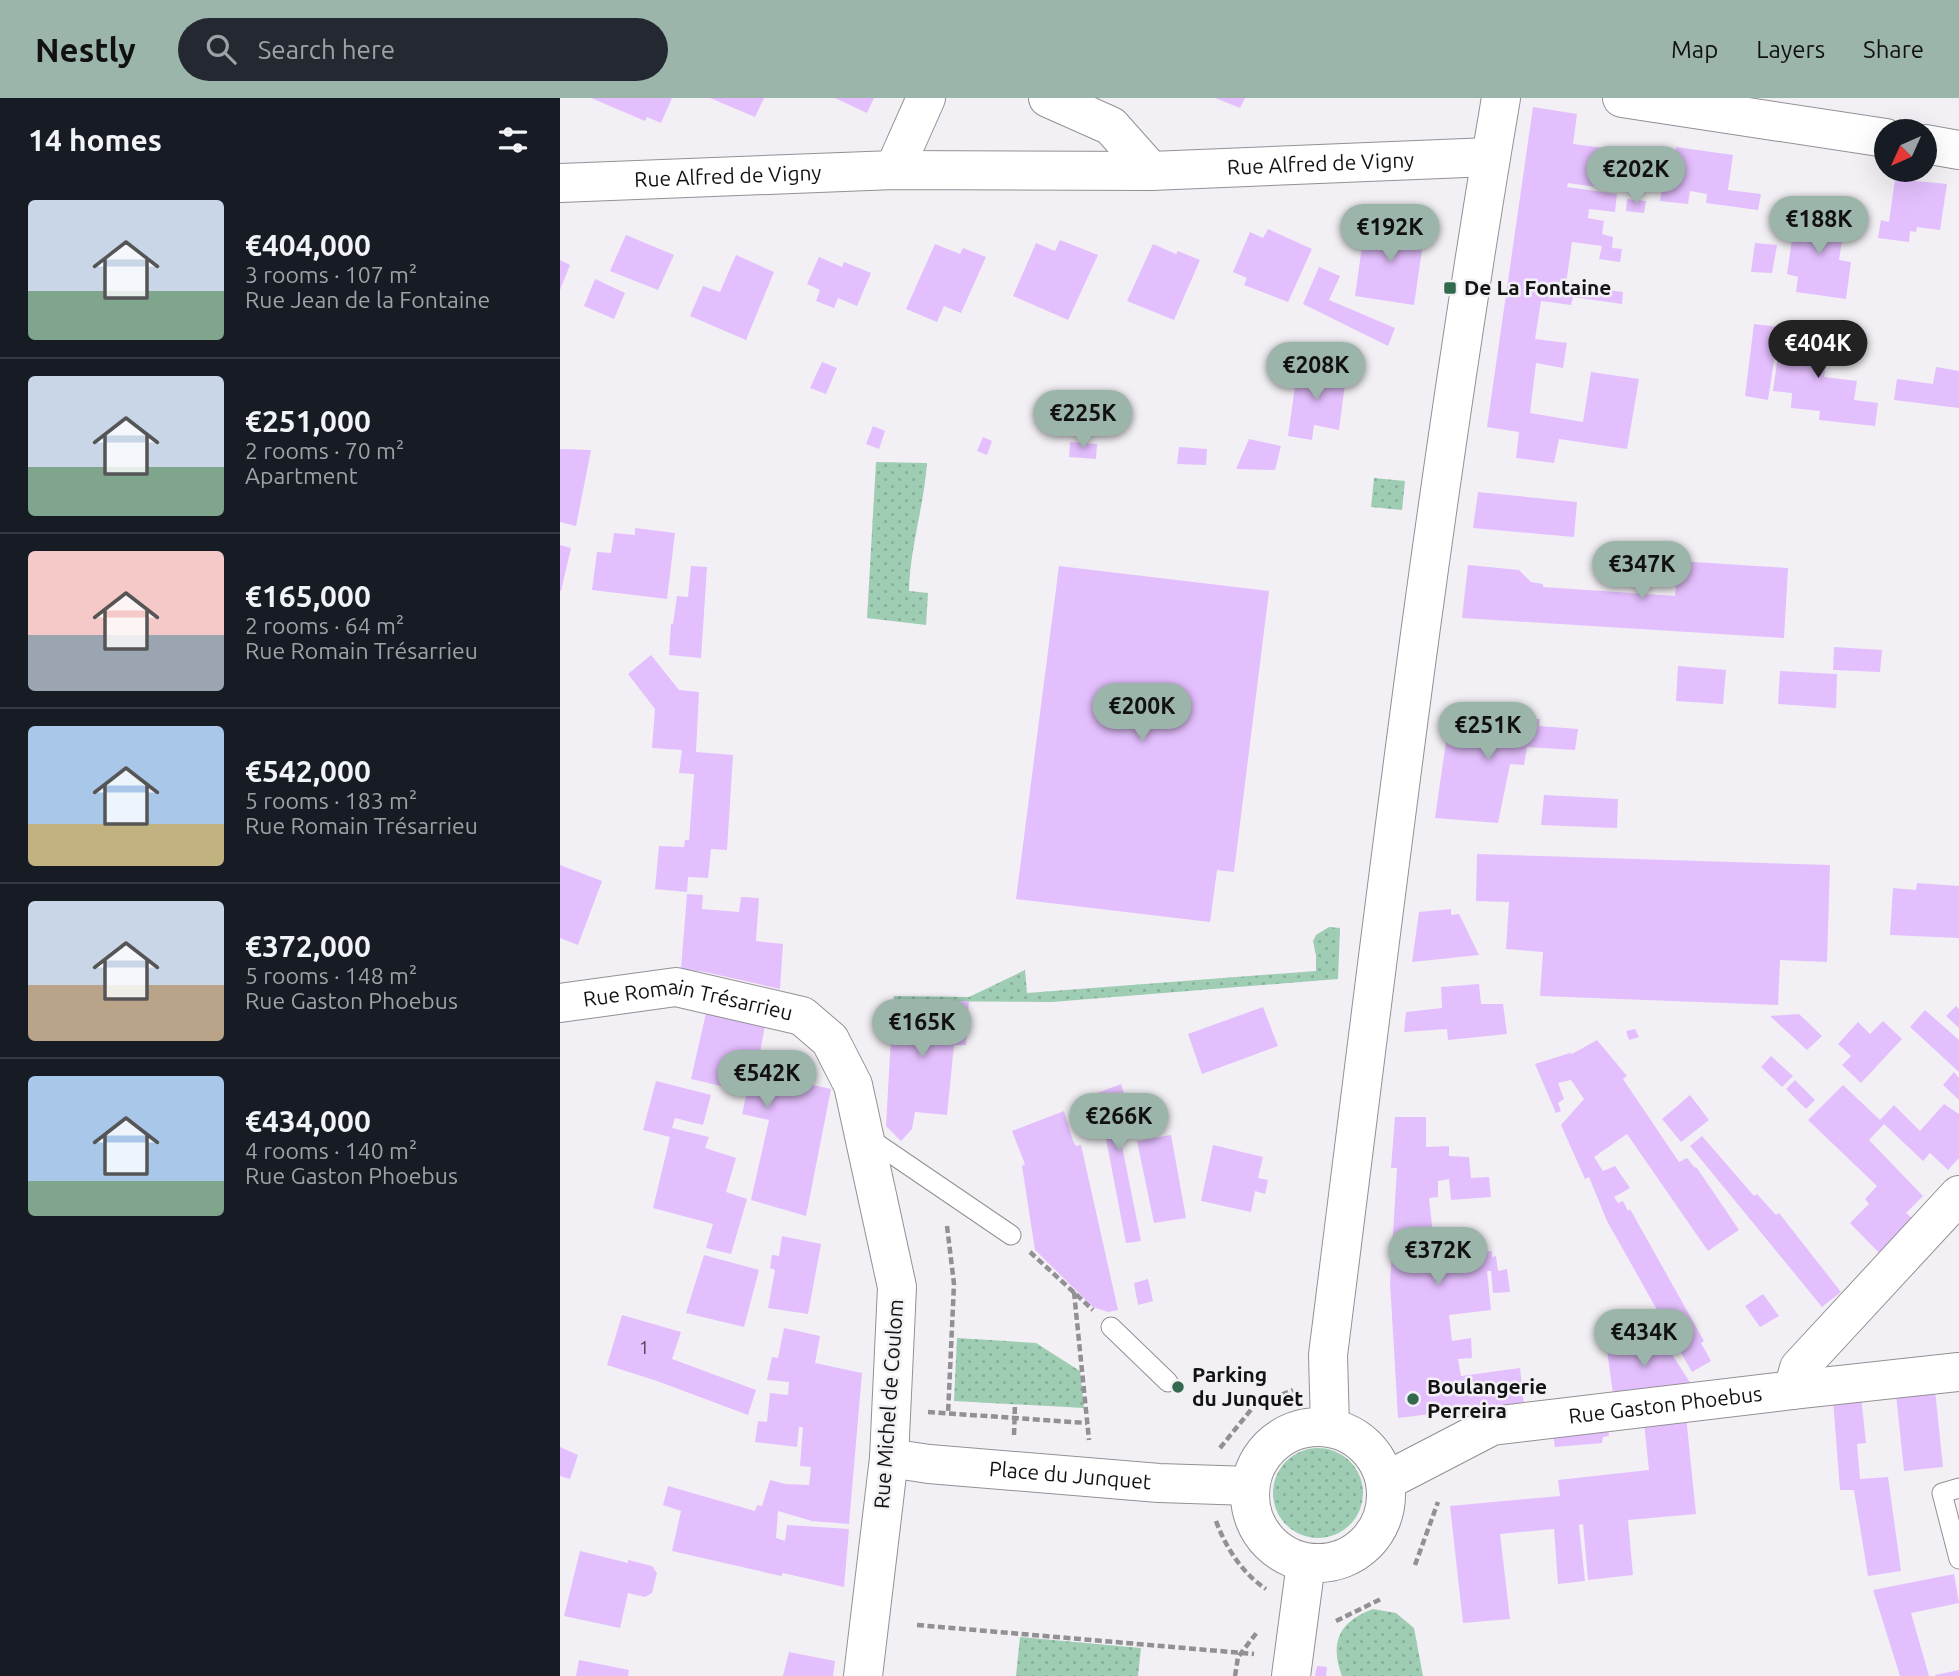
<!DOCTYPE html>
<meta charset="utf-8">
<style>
body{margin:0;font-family:Ubuntu,sans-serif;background:#242831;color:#f1f3f6;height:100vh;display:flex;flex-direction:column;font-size:26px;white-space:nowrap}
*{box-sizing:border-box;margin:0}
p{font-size:23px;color:#9ea1a6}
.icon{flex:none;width:38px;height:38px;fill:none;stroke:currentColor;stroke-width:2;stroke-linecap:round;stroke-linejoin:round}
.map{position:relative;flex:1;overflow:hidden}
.panel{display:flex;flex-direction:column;background:#171b24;width:560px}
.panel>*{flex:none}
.needle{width:46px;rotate:225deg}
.controls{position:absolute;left:1314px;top:21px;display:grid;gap:14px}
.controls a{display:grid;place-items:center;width:63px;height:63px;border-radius:50%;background:#171b24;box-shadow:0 7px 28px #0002;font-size:35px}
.price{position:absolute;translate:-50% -60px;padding:0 16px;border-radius:24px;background:#9cb5ab;color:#111;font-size:23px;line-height:46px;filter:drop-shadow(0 2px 4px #0008)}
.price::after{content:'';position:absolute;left:50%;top:42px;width:21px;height:16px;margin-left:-10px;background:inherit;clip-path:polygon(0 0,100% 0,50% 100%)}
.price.on{background:#222;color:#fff}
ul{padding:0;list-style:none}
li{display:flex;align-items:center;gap:21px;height:175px;padding:0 28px}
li+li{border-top:2px solid #363941}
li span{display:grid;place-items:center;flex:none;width:196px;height:140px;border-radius:7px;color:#555}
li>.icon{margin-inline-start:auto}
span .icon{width:84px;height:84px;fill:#fffc;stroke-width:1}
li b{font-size:30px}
h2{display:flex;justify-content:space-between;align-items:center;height:84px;padding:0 28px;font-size:30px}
header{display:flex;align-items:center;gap:42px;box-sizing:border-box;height:98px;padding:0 35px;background:#9cb5ab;color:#111}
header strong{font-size:33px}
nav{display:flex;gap:38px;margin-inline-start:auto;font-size:24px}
.search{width:490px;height:63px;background:#242831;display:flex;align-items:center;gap:18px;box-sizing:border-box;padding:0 24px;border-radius:38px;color:#9ea1a6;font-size:26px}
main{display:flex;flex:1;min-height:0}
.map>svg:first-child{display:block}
</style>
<header>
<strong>Nestly</strong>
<div class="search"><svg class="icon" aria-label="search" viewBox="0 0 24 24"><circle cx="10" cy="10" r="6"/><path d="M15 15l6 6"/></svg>Search here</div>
<nav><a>Map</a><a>Layers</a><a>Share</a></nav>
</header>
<main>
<section class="panel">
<h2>14 homes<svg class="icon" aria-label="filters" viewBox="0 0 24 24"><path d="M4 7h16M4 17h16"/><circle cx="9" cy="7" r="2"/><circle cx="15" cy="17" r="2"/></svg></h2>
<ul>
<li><span style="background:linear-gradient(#c9d6e8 65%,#7fa58c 0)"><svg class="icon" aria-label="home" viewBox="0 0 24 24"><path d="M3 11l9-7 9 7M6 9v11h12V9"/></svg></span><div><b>€404,000</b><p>3 rooms · 107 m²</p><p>Rue Jean de la Fontaine</p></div></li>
<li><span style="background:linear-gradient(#c9d6e8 65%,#7fa58c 0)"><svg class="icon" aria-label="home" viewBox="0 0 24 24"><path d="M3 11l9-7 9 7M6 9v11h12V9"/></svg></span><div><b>€251,000</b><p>2 rooms · 70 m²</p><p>Apartment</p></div></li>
<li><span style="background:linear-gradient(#f6c9c9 60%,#9aa5b1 0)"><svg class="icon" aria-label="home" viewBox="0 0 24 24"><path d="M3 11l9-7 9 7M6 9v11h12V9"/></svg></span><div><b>€165,000</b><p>2 rooms · 64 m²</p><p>Rue Romain Trésarrieu</p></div></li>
<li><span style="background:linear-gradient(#a9c7e8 70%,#c2b280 0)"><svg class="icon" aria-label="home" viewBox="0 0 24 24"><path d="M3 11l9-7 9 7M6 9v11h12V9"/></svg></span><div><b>€542,000</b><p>5 rooms · 183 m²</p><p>Rue Romain Trésarrieu</p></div></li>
<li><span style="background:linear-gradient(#c9d6e8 60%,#b9a48a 0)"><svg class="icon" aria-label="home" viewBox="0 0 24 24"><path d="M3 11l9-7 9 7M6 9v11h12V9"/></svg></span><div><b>€372,000</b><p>5 rooms · 148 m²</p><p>Rue Gaston Phoebus</p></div></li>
<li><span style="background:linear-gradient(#a9c7e8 75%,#7fa58c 0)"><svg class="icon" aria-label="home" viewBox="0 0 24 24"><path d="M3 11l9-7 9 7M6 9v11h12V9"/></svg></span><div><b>€434,000</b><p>4 rooms · 140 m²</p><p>Rue Gaston Phoebus</p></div></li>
</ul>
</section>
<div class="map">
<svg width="1399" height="1578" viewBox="0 0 1399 1578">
<defs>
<pattern id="green-dots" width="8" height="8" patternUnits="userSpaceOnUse" patternTransform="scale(1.75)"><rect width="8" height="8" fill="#9ecdb4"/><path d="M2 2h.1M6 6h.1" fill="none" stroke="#87af9a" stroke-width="1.8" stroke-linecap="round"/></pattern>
</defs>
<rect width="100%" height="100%" fill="#f2f0f4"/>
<path fill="url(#green-dots)" d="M316,364L367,365C364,408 350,449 349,493L368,495L366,527L307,520Z
M814,380L845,383L842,412L811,409Z
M769,829L780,830L778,881L492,904L333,903L334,898L409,899L465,872L467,895L756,873V858L753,843L756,837Z
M397,1240L476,1245L520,1273L524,1310L394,1303Z
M713 1395a45 45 0 1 1 90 0a45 45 0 1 1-90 0Z
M813,1511L836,1515L854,1530L863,1578H782C769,1544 780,1523 813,1511Z
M460,1539L581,1550L578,1578H456Z"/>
<path fill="#e4bffe" d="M31,0H112L101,25L87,19L85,23Z
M150,0H204L195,19Z
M275,0H314L307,15Z
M655,0H685L680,10Z
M973,9L1017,16L1013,46L1083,55L1078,95L1008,85L1007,89L1057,96L1055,114L1029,111L1028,120L1044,123L1042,136L1053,139L1052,150L1062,151L1060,164L1039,161L1042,148L1012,144L1006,186L1063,194L1062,206L1013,199L1011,207L981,203L975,241L1007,245L1003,270L976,265L970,315L1023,324L1031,274L1079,281L1067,351L999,341L994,365L956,360L959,334L927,329Z
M1116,49L1173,57L1168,92L1201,96L1198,112L1146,105L1147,96L1130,93L1128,106L1100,103L1102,90L1111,91Z
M1335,81L1387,86L1380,132L1357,129L1356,134L1350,133L1349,144L1318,140L1321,122L1329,124Z
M1067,101L1086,103L1084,115L1066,113Z
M1236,114L1285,122L1279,162L1291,164L1286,201L1236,194L1238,179L1227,176Z
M837,124L855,128L864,138L854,207L795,198L805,127L835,132Z
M708,131L752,151L728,204L684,187L687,180L673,174L690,134L703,140Z
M66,137L114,157L98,192L50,173Z
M500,142L538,157L508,222L453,198L476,145L495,153Z
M1195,145L1217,147L1212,175L1191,174Z
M375,146L400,156L403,150L426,159L401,215L384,208L377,224L346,211Z
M593,146L616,156L618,153L640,162L614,222L567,203Z
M176,157L214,174L186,242L130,218L143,188L160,194Z
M259,159L282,169L284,164L311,175L297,208L278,200L274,210L256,203L260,192L247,186Z
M0,162L10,167L0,192Z
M759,169L780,178L769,202L835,230L828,248L743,206Z
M35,181L65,195L54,221L24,208Z
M1194,226L1219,229L1208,302L1185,298Z
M1222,229L1271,236L1264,279L1297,283L1294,302L1318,305L1315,328L1259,322L1260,313L1231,310L1232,295L1213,293Z
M262,264L277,270L266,296L250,290Z
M738,268L761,271V275L786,278L779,332L754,327L752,342L728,338Z
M1376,269L1399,273V310L1334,302L1337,281L1373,286Z
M313,328L325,333L319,351L306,346Z
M423,339L432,343L427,357L417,353Z
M689,341L721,348L715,372L676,371Z
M510,344L537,346L536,361L509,359Z
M619,349L647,351L646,367L617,366Z
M0,351L31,352L16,428L0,424Z
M918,394L1017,404L1014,439L913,430Z
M75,430L115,435L107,501L32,492L37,454L51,455L54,435L75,437Z
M0,447L11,450L1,493H0Z
M1118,463L1228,470L1224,540L902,520L908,467L959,472L971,484L983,486V489L1115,498Z
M131,468L147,469L141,560L109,557L111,526H113L117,498L128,499Z
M499,468L709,493L674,774L657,772L650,824L456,801Z
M1274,549L1322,552L1320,574L1273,572Z
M91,557L119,592L139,594L136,654L173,657L167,752L151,751L148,780L128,779L127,794L95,791L99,748L124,749L125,742H129L134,676L119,675L122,652L92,650L95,611L68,576Z
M1118,568L1166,572L1163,606L1116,603Z
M1220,573L1277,576L1276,610L1218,606Z
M890,616L980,621L979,628L1018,631L1015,652L967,649L964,667L950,666L938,725L875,720Z
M984,697L1058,701L1057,730L981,727Z
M917,756L1270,767L1267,864L1220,862L1218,907L980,898L983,854L946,851L949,804L916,803Z
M0,767L42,783L18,847L0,840Z
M1357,785L1399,788V840L1330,837L1333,790L1356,792Z
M127,796L143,797L142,811L179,814L181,799L199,800L196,843L223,846L220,891L145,874L121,871Z
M891,811V817L899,816L919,857L852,864L859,814Z
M919,886L921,906H943L947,936L888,942L887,931L844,934L846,914L882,910L881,889Z
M333,903H409L406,947H394L387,1017L355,1014L352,1031L341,1043L326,1028Z
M1396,908L1399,911V930L1386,918Z
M703,909L718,948L642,976L628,936Z
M1365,912L1399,942V974L1350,929Z
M146,915L205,928L196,975L271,991L246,1118L191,1102L209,1022L182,1016L187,994L131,981Z
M1239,916L1262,938L1247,952L1210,918Z
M1323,923L1342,941L1301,985L1282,967L1291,958L1278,946L1298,924L1310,936Z
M1075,931L1079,939L1069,942L1066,933Z
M1037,942L1067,978L1063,981L1119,1064L1127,1060L1134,1069L1137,1070L1179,1132L1148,1153L1067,1036L1034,1059L1043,1073L1055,1068L1070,1090L1054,1099L1058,1105L1063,1103L1068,1113L1070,1111L1144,1243L1141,1245L1151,1263L1132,1274L1047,1123L1029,1079L1025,1081L1001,1027L1024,1001L1011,982L998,985L1004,1001L998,1005L1001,1013L996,1015L975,966L1010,955L1012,956Z
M1211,958L1233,978L1222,989L1201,969Z
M1394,974L1399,980V1002L1383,987Z
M1235,982L1255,1002L1246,1011L1226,991Z
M96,983L151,997L143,1027L115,1020L112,1030L149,1039L145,1050L176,1060L166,1094L187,1101L171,1156L146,1150L153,1126L93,1110L110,1039L83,1032Z
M561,986L574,1027L559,1033L581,1143L566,1145L545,1036L532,997Z
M1283,987L1320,1022L1334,1007L1360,1033L1384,1006L1399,1016V1060L1388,1072L1370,1055L1363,1063L1324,1026L1309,1042L1363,1098L1346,1115L1353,1121L1320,1156L1290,1125L1309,1106L1305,1101L1317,1088L1248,1022Z
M1130,997L1149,1022L1121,1044L1102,1021Z
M504,1013L513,1043L516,1048L521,1047L558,1212L548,1214L533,1209L475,1152L462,1068L465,1066L452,1033Z
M835,1019H866V1049L889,1048V1058L909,1059L911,1080L929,1079L931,1099L891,1102L889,1081L878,1083V1099L869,1100L875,1156L924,1150V1154L932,1153V1159L936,1158L938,1173L947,1171L950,1194L933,1195L931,1173H927L931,1212L889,1217L892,1243L911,1240L912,1260L898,1261L901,1278L960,1270L964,1307L884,1318L871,1316L838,1320L830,1184L837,1070H831Z
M611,1037L626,1120L594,1125L577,1043Z
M1142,1038L1194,1098L1197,1096L1216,1117L1219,1115L1281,1194L1262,1209L1130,1048Z
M653,1047L703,1059L698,1080L708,1082L705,1096L695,1093L691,1114L641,1103Z
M222,1138L261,1146L248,1216L208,1210L215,1172L210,1170L212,1157L219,1158Z
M144,1157L199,1172L184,1229L126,1215Z
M588,1181L593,1203L578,1207L574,1185Z
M1203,1196L1219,1218L1200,1229L1185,1208Z
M62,1217L121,1234L112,1261L196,1292L188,1317L97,1283L47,1267Z
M224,1230L260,1238L255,1265L302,1275L289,1426L252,1423L218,1413L216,1440L225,1443L227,1427L289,1431L284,1489L223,1475L221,1478L112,1453L121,1413L103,1407L108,1388L195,1413L197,1407L202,1408L210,1382L225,1386L249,1387L251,1369L240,1368L243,1329H239L237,1349L195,1344L198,1323L207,1324L210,1295L228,1297L229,1284L207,1282L212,1259L218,1260Z
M1106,1247L1131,1286L1053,1296L1047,1252Z
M1375,1292L1383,1369L1344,1373L1336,1296Z
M1301,1299L1306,1345L1297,1346L1300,1381L1328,1379L1341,1473L1308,1478L1294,1392H1280L1273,1302Z
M1126,1318L1136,1416L1068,1422L1073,1477L1028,1482L1023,1426L1019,1427L1025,1483L998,1486L994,1431L940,1436L950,1521L903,1525L890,1408L1000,1398L998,1382L1089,1372L1084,1325Z
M1048,1329L1049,1338L1043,1339L1042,1345L995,1349L993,1336Z
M0,1349L18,1357L10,1381L0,1378Z
M20,1453L68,1465V1462L92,1468L97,1475L92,1495L85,1499L68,1495L60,1530L4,1518Z
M1394,1476L1399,1505L1351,1515L1369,1578H1340L1313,1492Z
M229,1554L275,1563L273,1578H223Z
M19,1562L69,1572L68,1578H16Z
M757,1568L767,1569L766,1578H755Z
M1399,1572V1578H1375V1577Z"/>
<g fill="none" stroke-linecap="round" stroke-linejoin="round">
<g stroke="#939095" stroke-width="21">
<path id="service" d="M307,1039L451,1137
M551,1229L608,1284
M1399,1390L1382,1395L1399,1461"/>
</g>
<g stroke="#939095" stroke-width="40">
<g id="minor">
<path d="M488,0L551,28L591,73"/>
<path d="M1062,0L1326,40"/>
<path d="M1365,46L1399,52"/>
<path d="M334,72L366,0"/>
<path id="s1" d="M0,85L334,72L591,73L930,59"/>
<path id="s2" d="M0,905L116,889L242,918L270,942L293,987L337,1189L329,1360L303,1578"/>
<path d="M1233,1292L1239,1270L1399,1097"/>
<path id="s3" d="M329,1360L369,1366L599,1385L690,1388"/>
<path id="s4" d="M826,1383L932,1328L1233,1292L1399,1274"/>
</g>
</g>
<g stroke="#939095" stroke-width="40">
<path id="tertiary" d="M690 1397a68 68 0 1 1 136 0a68 68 0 1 1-136 0Z
M770,1329L768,1257C821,838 870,417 941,0
M731,1578L746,1465"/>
</g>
<path stroke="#929093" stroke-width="4.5" stroke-dasharray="7 3.5" stroke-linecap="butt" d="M387,1128L394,1186L388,1316
M470,1154L533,1212
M514,1194L529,1342
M368,1314L527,1325
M454,1337L455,1306
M660,1350L694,1308L733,1292
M656,1423C666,1450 682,1475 706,1491
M855,1467L878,1404
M776,1523L823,1500
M357,1527L694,1556
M675,1578L678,1559L698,1533"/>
<use href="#service" stroke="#fff" stroke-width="19"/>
<use href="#minor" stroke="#fff" stroke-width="38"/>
<use href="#tertiary" stroke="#fff" stroke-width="38"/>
</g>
<g fill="#33694f" stroke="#f2f0f4" stroke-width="2.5">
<rect x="883" y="183" width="14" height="14" rx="3.5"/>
<circle cx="618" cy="1289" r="7"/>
<circle cx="853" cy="1301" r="7"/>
</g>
<g text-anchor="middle" stroke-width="5" stroke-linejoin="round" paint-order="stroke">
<g font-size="18" fill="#483e4e">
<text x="84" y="1256">1</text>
</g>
<g font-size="21" fill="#141314" stroke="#f2f0f4">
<text dy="7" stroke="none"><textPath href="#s1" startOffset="761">Rue Alfred de Vigny</textPath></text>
<text dy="7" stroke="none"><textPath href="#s1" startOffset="168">Rue Alfred de Vigny</textPath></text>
<text dy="7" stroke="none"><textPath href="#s2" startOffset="130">Rue Romain Trésarrieu</textPath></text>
<text transform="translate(329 1306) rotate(-86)" y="7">Rue Michel de Coulom</text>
<text dy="7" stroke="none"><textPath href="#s4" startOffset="294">Rue Gaston Phoebus</textPath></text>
<text dy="7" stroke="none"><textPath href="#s3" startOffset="182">Place du Junquet</textPath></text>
</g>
<g font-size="21" font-weight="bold" fill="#141314" stroke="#f2f0f4" text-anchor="start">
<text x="904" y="197">De La Fontaine</text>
<text x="632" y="1284">Parking<tspan x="632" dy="24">du Junquet</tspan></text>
<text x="867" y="1296">Boulangerie<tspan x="867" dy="24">Perreira</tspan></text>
</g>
</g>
</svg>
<div class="controls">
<a><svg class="needle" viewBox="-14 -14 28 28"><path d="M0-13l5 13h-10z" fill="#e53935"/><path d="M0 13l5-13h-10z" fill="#9ea1a6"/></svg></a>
</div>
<b class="price" style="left:1076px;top:108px">€202K</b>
<b class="price" style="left:1259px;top:158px">€188K</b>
<b class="price" style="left:830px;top:166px">€192K</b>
<b class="price on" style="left:1258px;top:282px">€404K</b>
<b class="price" style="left:756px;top:304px">€208K</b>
<b class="price" style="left:523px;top:352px">€225K</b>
<b class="price" style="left:1082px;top:503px">€347K</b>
<b class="price" style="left:582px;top:645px">€200K</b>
<b class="price" style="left:928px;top:664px">€251K</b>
<b class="price" style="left:362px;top:961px">€165K</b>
<b class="price" style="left:207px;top:1012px">€542K</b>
<b class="price" style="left:559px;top:1055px">€266K</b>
<b class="price" style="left:878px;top:1189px">€372K</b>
<b class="price" style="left:1084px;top:1271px">€434K</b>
</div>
</main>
